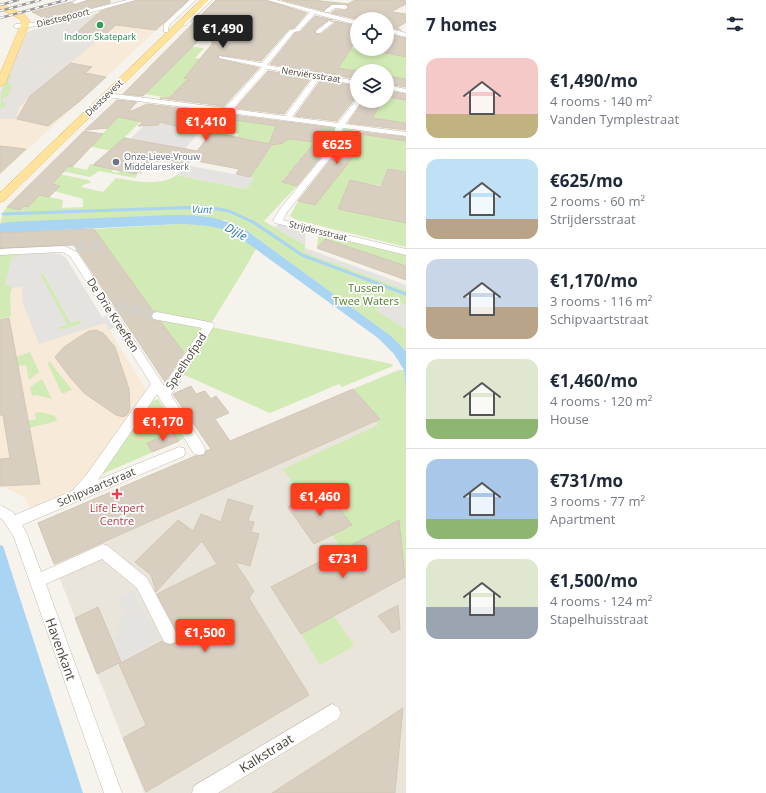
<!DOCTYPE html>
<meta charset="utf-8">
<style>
body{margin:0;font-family:"Open Sans",sans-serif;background:#f6f6f7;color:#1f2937;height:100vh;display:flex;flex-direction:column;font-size:15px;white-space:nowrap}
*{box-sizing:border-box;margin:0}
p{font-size:13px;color:#747a83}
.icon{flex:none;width:22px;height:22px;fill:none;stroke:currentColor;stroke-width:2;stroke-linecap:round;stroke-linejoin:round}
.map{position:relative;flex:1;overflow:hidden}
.drawer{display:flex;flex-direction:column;background:#fff;width:360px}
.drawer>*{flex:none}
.fabs{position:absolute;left:350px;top:12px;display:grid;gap:8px}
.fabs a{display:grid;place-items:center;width:44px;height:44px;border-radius:50%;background:#fff;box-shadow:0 2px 6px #0003;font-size:20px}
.price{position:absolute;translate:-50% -34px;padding:0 9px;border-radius:4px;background:#fc3f1d;color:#fff;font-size:13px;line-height:26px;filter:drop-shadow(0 1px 2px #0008)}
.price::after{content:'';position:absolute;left:50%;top:24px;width:12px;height:9px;margin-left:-6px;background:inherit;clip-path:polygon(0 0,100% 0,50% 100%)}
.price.current{background:#222;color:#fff}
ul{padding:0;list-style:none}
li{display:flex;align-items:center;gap:12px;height:100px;padding:0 20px}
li+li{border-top:1px solid #e0e1e3}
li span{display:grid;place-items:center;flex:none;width:112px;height:80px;border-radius:12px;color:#555}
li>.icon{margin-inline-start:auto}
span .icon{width:48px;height:48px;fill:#fffc;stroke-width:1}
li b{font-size:17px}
h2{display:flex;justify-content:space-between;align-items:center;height:48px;padding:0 20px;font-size:17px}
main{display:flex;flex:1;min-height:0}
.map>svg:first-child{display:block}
</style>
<main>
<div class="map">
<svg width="406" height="793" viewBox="0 0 406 793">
<rect width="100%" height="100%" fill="#f6f3ec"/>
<path fill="#eae5da" d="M399,370L406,391V793H144L38,523Z"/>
<path fill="#f7ead8" d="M143,0H189L0,175V119H17L19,107Z
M56,254L64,256L66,258L147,392L89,474L65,498L32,512L25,498L17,493L0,486V255Z"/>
<path fill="#e6e2dd" d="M101,12L120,21L19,107L17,119H0V91L27,32Z"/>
<path fill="#d2eab5" d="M185,46L204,48L195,58L207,60L222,86L188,79L181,87L183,94L173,93L169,98L138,93L151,84L156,83L159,68L149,67L160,56L173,58Z
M345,47L406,57V84L387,76V71L350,72L299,58Z
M8,75H11L8,83L12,85L8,96L4,97L2,102L7,103L3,108L0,109L2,91Z
M387,94L392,98L406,100V123L371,118L378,101H387Z
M126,109L147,113L141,121L125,137L130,139L118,152L87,146L103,133Z
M217,119L221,120L219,124L230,125L234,120L276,126V127L290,129L321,138L315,149L310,148L282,181L297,186L264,221L305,245V252L406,290V306L392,299L376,310L406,329V351L391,336L243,228L225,220L0,224L4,211L7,207L20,210L24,206H28L39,195L63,200L62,208L83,207V199L54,191L59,186L44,183V171L88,180L90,181L91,183L85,184L81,187L103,192L116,178C135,181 159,187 177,175L246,189L254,178L250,177L273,145L237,137L239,134L227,131L224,134L209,130Z
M349,133L406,141V172L388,169L381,186L350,180L338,209L406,223V247L296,220L290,216L298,201L315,205Z
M90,164L114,168L112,172L118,173L120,171L138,174L135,178L99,171L90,177L47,168L49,166L66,170L69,166L87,170Z
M179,224C193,225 210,223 224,228C236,232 246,241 256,249L244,270L210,325L155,314L94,229Z
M324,235L406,255V267L325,239L317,248L318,237Z
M0,255H20L5,285H12L10,296L11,316L0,319Z
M43,273L71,323L79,320L81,324L60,330L59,327L66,325L40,274Z
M159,319L203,329L185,355Z
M211,327L392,364L393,366L342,387L339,384L270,413L182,374Z
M30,352L39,372L29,380L26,365L18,366L16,357Z
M49,361L72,390L62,394L48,364Z
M399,370H404L406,391V584L399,520L343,550L332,535L351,525L325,490L305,499L283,469L378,425L375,421L380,418L353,389Z
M42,379L52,399L37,395L32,396L30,387Z
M158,399L183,439L100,475L153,401Z
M41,412L55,416L57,421L29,428L28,421L36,419L35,413Z
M334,616L354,646L320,665L301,634Z"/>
<path fill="#e5e3e0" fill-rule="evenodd" d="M160,122L187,129H202L185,149L130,139L146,124L158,125Z
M185,165L250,177L254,178L246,189L177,175Z
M281,223L306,230L305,245L274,227Z
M305,248L406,285V290L304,252Z
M54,251V254H60L66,258L102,317L107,316L114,328L109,330L105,323L39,344L23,304L22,287L11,288L12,285H5L12,257H19L21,252ZM43,273L71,323L79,320L81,324L60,330L59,327L67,324L40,274Z
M392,299L406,306V329L376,310Z
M132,590L160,639L121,662L111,639L117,634V628L120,626L117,621L125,616L117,599Z"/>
<path fill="#a9d4f2" d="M170,215C199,215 216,216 243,228L391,336L406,351V391L404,370L394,354L378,338L235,234C217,225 199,225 179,224L0,233V224L8,222Z
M0,545L3,546L83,793H0Z"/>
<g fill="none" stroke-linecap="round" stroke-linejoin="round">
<path stroke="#a9d4f2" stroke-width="2.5" d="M173,208H212"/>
<path stroke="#a9d4f2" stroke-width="3" d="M206,207L229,211L253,222L302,255L406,294
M3,214L202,207"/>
</g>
<path fill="#d8cfc1" stroke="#d3c7b4" d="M88,0H110V3L46,19L32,12L71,2L75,5Z
M137,0H188L156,30L116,25L100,39L73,36L101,11Z
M216,0H266L307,13L294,28L289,29L261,61L218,55L219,59L259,68L224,106L160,98H169L188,79L184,78L213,43L204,35L143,96L123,94Z
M282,0H312L348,4L355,0H406V4L391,12L406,14V22L397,28L401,30L387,27V19H357L331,13L335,10H346L349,7L345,4H331L324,11Z
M315,16L333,20H328L315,30L316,34H321L335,23L334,21L357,26V44H354L338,68L357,71V79L270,64L295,33L300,32Z
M387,34L406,38V57L380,52L382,49H387Z
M71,63L92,67L85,73L106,77L80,101L48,126L17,119L30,96Z
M268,71L311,78L284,114L235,108Z
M387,76L406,79V87L387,84Z
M321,80L357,86V96L337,121L295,116Z
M387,91L406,94V100L387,97Z
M117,100L137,102L127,113L147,104L334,128L325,152L297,186L282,182L315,142L290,139L284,141L283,143L272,145L250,177L236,174L239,169L191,160L187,165L161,160L160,162L155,161L149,168L146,167L142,172H138L136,174L93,165L124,138L197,151L212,132L269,144L276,126L200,115L198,129H187L160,122L158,125L138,126L143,122L118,117L108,128L85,130Z
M363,101H383L372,118L406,123V130L348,123Z
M344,130L406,137V141L359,134L353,157L315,205L298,201L335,154Z
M84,131L103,134L72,167L69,166L52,184L60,186L49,197L39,195L28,207L24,206L20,210L7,207Z
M0,146L26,149L0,173Z
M388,169L406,172V223L338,209L350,180L381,187Z
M94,229L153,311L151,316L152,319L161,322L184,353L165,382L74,245L0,248V233Z
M325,239L406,266V280L317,248Z
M9,318L30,430L40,484L0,486V459L10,458L3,415H0V320Z
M96,330L103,333L115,347L129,389L130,409L127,415L123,417L116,415L84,393L69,376L55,357L64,347L79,337L89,331Z
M191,386L196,394L205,391L211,399L216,396L229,413L215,419L230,441L353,389L380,419L54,564L38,523L195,456L204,455L206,451L211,449L173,394Z
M173,432L179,441L152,452L147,443Z
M325,490L352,525L314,544L288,507Z
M228,499L253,506L248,521L254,522L251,532L259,534L250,566L235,562L254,591L249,598L309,695L146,792L123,738L146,725L119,664L162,641L164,643L170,645L177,642L179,635L157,594L217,564L202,541L156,592L151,575L135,562L178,520L193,531L201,514L221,522Z
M399,520L405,577L301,634L271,587Z
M398,605L400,629L392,633L378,616Z
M98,607L121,662L97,674L75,618Z
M403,708L395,793H272L371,729Z"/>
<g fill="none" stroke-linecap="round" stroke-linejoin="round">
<path stroke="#d4d0c8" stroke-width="10" stroke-dasharray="10 5" stroke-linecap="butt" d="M76,247L105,244
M116,307L157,316"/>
<g stroke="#c2bbae" stroke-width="1">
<path id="minor" d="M77,0H87L75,4L72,2Z
M127,0H136L40,26L16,28L13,26L16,24L40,22Z
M190,0H196L169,25L168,32H164V24Z
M206,0H212L186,25H182V23Z
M267,0H276L357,21V25L315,14L299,31L294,32L267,65L357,81V85L320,78L292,117L338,123L357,99V101H362L345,124L406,132V136L343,128L334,153L287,212L283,220L406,249V255L275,223L273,221L280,209L326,153L336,127L107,97L104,95L107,93L225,108L262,67L219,58V56L262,63L290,30L295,29L310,12ZM267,69L314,77L285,116L232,109Z
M332,5H345L348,7L345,9L335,8L329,12H325V10Z
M329,21L334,22L320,33H316V31Z
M387,28L406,33V37L387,32Z
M387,85L406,89V93L387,89Z
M64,246L77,252L164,386L202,328L153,319L152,316L153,313L157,312L209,322L213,323L214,326L171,395L204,446L205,450L204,454L199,455L194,454L157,394L98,480L179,447L184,448L185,452L184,456L22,525L27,534L41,572L103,544L108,546L147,578L178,636L176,642L170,644L164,642L137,588L102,559L46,584L122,793H104L14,537L3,520L0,518V505L13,512L15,515L72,491L87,474L151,384L70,256L62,252L0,255V249Z
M332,704L338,707L341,713L338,719L218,793H192L194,786Z"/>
</g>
<g stroke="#e6c16a" stroke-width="1">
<path id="major" d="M201,0H209L4,201L0,202V193Z
M0,4L24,14L30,22L5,84L0,87V74L22,22L18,18L0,9Z"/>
</g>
<use href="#minor" fill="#fff" fill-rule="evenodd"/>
<use href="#major" fill="#ffe39c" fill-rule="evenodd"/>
<g stroke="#9a9a9a" stroke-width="2.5">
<path id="rail" d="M0,5L18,0
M0,11L40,0
M0,18L66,0"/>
</g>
<use href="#rail" stroke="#fff" stroke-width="1.5" stroke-dasharray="4.5" stroke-linecap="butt"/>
</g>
<circle fill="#2e9e5b" stroke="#fff" stroke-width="1.5" cx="100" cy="25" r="4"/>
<circle fill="#6b7280" stroke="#fff" stroke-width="1.5" cx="116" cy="162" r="4"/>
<path fill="#e0444e" stroke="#fff" stroke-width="1.5" d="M115 488h4v4h4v4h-4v4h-4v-4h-4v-4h4z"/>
<g text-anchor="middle" stroke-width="3.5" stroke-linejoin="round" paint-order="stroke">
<g font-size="9" fill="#4b4439" stroke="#fff">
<text transform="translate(63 18) rotate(-14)" y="3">Diestsepoort</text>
<text transform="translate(311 75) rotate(9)" y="3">Nerviërsstraat</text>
<text transform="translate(104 98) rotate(-44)" y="3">Diestsevest</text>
<text transform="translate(318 231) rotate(14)" y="3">Strijdersstraat</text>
</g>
<g font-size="9" fill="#27864d" stroke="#fff">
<text x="100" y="40">Indoor Skatepark</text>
</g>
<g font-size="9" fill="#5b616d" stroke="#fff" text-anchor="start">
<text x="124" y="160">Onze-Lieve-Vrouw<tspan x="124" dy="10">Middelareskerk</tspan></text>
</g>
<g font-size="10" font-style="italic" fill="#2e7ab2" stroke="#fff">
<text transform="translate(202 209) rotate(2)" y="4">Vunt</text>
</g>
<g font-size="11" fill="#4a7f2a" stroke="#fff">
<text x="366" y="292">Tussen<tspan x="366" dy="13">Twee Waters</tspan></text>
</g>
<g font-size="11" fill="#4b4439" stroke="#fff">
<text transform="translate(113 315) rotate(57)" y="4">De Drie Kreeften</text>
<text transform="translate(186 361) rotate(-57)" y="4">Speelhofpad</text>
<text transform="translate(96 487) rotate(-23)" y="4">Schipvaartstraat</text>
</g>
<g font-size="11" fill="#be3a42" stroke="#fff">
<text x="117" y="512">Life Expert<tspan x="117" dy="13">Centre</tspan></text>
</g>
<g font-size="12" font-style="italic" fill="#2e7ab2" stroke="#fff">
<text transform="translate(236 232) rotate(29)" y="4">Dijle</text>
</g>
<g font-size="13" fill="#4b4439" stroke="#fff">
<text transform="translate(61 649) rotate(70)" y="5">Havenkant</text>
<text transform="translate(266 753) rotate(-32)" y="5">Kalkstraat</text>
</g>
</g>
</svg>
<div class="fabs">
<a><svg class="icon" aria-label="locate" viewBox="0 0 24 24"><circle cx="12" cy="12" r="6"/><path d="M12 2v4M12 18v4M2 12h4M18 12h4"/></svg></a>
<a><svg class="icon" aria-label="layers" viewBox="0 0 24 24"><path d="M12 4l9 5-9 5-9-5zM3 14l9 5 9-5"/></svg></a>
</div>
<b class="price current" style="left:223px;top:49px">€1,490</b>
<b class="price" style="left:206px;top:142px">€1,410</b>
<b class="price" style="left:337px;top:165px">€625</b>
<b class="price" style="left:163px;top:442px">€1,170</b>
<b class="price" style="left:320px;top:517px">€1,460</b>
<b class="price" style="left:343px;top:579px">€731</b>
<b class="price" style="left:205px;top:653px">€1,500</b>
</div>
<section class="drawer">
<h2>7 homes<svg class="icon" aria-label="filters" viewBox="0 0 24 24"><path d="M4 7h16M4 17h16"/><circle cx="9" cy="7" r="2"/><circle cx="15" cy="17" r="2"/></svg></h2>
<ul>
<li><span style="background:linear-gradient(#f6c9c9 70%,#c2b280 0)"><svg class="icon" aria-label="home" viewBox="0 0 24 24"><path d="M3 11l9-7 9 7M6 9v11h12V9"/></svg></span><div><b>€1,490/mo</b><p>4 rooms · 140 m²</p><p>Vanden Tymplestraat</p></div></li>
<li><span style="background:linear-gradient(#bfe0f5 75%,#b9a48a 0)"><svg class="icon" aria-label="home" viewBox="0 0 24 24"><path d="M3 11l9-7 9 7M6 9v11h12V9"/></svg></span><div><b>€625/mo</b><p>2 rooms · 60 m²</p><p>Strijdersstraat</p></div></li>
<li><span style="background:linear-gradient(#c9d6e8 60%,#b9a48a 0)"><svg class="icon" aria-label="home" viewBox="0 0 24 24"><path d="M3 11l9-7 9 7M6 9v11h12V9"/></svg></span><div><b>€1,170/mo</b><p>3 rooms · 116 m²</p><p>Schipvaartstraat</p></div></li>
<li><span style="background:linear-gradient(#dfe7d0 75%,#8fb573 0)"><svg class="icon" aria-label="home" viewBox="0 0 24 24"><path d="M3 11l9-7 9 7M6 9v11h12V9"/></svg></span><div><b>€1,460/mo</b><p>4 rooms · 120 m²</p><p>House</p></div></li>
<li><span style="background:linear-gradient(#a9c7e8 75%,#8fb573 0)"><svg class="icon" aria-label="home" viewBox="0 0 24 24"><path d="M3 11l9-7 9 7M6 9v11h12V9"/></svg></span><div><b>€731/mo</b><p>3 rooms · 77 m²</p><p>Apartment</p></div></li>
<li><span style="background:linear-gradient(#dfe7d0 60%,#9aa5b1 0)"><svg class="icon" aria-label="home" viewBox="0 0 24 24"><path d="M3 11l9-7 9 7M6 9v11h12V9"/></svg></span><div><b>€1,500/mo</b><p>4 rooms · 124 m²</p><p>Stapelhuisstraat</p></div></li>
</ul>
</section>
</main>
